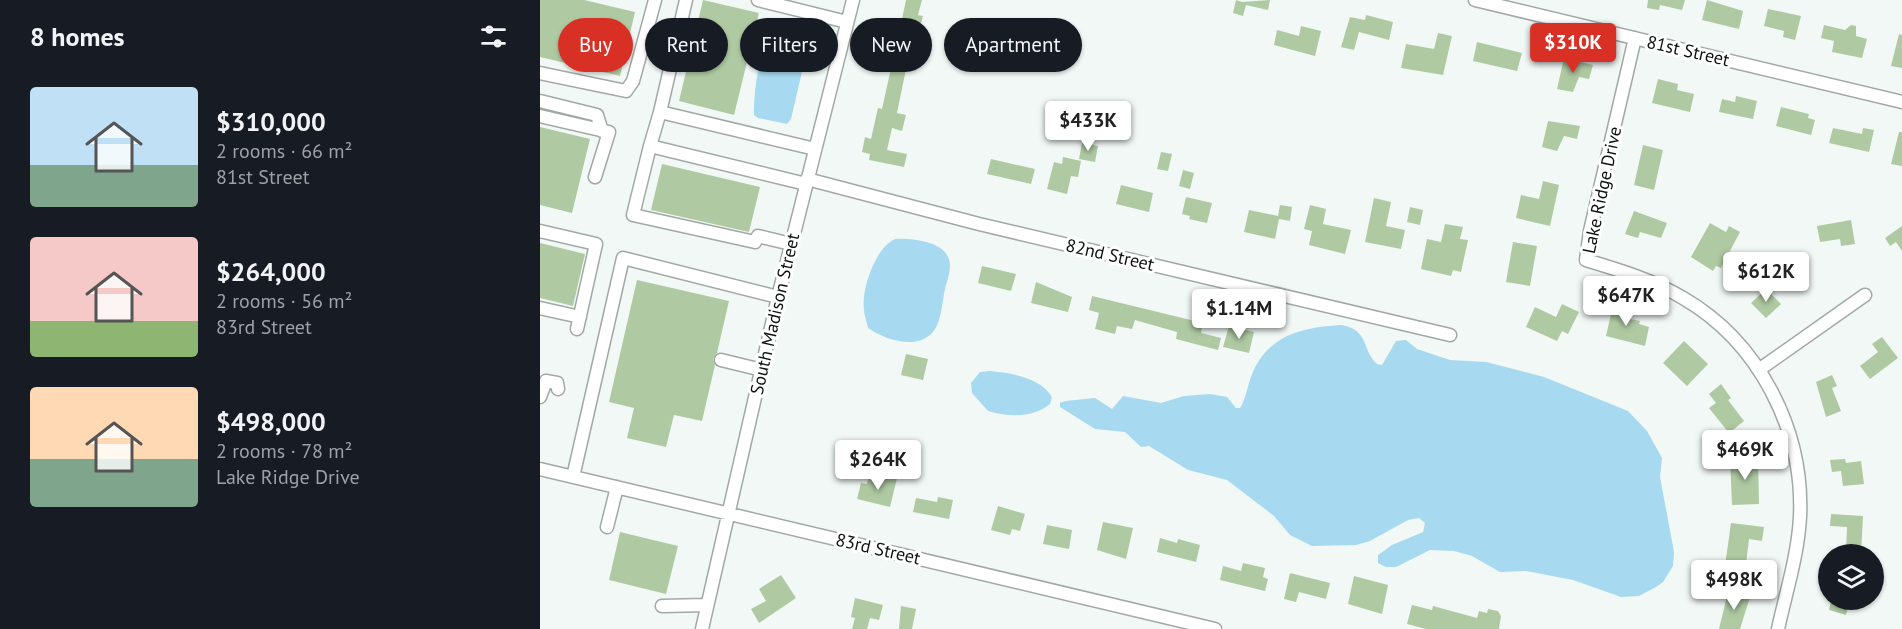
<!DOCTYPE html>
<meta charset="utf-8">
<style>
body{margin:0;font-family:"PT Sans",sans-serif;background:#20242c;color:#f1f3f6;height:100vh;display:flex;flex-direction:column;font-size:22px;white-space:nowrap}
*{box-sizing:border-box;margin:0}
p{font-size:20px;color:#9ea1a6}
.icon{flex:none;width:33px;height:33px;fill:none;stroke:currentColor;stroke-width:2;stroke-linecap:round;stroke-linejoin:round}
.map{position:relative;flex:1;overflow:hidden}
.drawer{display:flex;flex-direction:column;background:#171b24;width:540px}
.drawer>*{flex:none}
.hud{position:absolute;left:18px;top:18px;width:570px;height:54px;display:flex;gap:12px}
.tools{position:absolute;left:1278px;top:544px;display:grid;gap:12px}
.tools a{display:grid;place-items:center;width:66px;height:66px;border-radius:50%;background:#171b24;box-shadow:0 2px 4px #0004;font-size:30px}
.price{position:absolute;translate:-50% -51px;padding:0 14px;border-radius:6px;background:#fff;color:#222;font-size:20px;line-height:39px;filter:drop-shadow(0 2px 3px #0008)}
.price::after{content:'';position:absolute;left:50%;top:36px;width:18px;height:14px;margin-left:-9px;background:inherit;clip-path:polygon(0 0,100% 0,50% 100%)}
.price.current{background:#d93025;color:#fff}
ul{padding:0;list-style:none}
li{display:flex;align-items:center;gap:18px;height:150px;padding:0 30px}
li span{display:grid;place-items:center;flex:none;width:168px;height:120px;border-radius:6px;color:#555}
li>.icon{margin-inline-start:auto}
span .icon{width:72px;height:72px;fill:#fffc;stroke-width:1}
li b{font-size:26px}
h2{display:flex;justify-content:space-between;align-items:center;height:72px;padding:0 30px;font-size:26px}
.chip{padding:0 21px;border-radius:27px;background:#171b24;box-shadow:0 2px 4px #0004;font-size:21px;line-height:54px}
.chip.current{background:#d93025;color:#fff}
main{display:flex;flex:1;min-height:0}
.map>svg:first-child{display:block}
</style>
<main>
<section class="drawer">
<h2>8 homes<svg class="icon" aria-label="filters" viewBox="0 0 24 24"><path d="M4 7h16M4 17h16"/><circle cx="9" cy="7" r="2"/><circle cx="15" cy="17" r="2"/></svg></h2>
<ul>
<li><span style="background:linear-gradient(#bfe0f5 65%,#7fa58c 0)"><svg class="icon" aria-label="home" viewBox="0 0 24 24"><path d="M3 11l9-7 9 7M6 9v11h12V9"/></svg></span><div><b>$310,000</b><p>2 rooms · 66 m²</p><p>81st Street</p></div></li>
<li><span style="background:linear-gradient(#f6c9c9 70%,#8fb573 0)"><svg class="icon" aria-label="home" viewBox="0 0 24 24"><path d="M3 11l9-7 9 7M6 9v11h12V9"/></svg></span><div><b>$264,000</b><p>2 rooms · 56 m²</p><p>83rd Street</p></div></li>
<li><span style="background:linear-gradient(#ffd9b3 60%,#7fa58c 0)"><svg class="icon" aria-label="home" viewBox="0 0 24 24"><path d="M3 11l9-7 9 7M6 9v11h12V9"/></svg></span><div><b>$498,000</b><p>2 rooms · 78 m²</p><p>Lake Ridge Drive</p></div></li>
</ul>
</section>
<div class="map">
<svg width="1362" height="629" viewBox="0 0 1362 629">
<rect width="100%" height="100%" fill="#f1f8f5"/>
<path fill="#a7daf0" d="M239,20C252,23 265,23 270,37L251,119L247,124L218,118L214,115C213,91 221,41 235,21Z
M355,239C370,238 401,241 408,257C413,267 407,280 405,289C402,302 402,318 395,329C381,352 345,340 328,328C327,322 324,315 324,309C321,289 336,247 355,239Z
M802,325C830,331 821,349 837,364L842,365L856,341L866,340L877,349L910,360L946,362L1004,377L1088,411L1107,431L1122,458L1120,477L1134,552L1133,566L1123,582L1116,587L1099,596L1081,597L1033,580L986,571L960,572L932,556L914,551L890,550L856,567H846L838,563V555L852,545L883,532L885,523L879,518L868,520L830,541L816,545L772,546L750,535L734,516L687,480L648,470L609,446L601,447L585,432L555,429L520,407V403L525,401L555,398L572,409L583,396L621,403L644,396L670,394L687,397L696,408H700C706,398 707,388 711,377C726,336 761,327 802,325Z
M450,371C470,373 500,377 512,397L510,404C493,418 468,417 448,411L432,393L431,383L440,372Z"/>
<path fill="#afcaa3" d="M0,0H44L95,12L80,76L0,57Z
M163,0L219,13L194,115L139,101Z
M366,0H382L378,15L383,16L380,27L375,25L357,113L366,115L362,131L352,128L347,150L367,154L364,167L329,160L330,154L322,152L325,137L331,139L338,108L342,109L359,32L355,31L358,18L362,19Z
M696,0L702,2L730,0L728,10L706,5L703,16L693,13Z
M1108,0H1145L1142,10L1120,5L1119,10L1107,8Z
M1167,0L1203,11L1199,29L1162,20Z
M1228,9L1261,16L1255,40L1243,37L1244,31L1224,26Z
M826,15L853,22L849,40L819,32L814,50L801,47L810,17L825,20Z
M1284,25L1305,30L1311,25L1316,26V36L1327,39L1322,58L1292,52L1294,41L1281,38Z
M761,26L781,31L775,56L734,45L737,30L759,36Z
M898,33L912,36L903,75L861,68L866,44L894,49Z
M1359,34L1362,35V68L1351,66Z
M937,42L982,53L977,71L933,61Z
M1024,58L1053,65L1049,79L1039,77L1033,92L1017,89Z
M1118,79L1138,84L1137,90L1154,94L1150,112L1112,103Z
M1196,96L1217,101L1213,119L1179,112L1182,99L1195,102Z
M1241,107L1269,114L1268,118L1275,120L1271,135L1236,126Z
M1008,121L1040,126L1037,139L1024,136L1017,151L1002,147Z
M0,127L50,139L32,213L0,205Z
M1293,128L1322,134L1323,128L1334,130L1329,152L1289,143Z
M1359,132H1362V166L1351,164Z
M542,143L558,146L555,162L539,159Z
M1103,145L1123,150L1114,190L1094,185Z
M621,152L632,154L628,171L617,169Z
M523,157L541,161L538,177L531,176L527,194L507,189L514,162L522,164Z
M451,159L495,169L491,184L447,174Z
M122,164L220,187L209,232L111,210Z
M643,170L654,173L650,189L639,186Z
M1003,181L1019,185L1010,226L976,218L981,195L999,199Z
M581,185L613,193L609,212L576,204Z
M646,197L672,203L667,223L649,219L650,216L642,214Z
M834,198L851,202L846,226L865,230L861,249L825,242Z
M740,205L752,207L750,221L739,219L735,239L704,232L709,210L738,216Z
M770,205L786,209L783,224L811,230L805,254L769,245L772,231L764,229Z
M870,207L883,210L880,225L867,222Z
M1094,211L1127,223L1121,238L1100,232L1098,238L1085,234Z
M1311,220L1315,244L1301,246L1300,239L1280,242L1277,226Z
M1170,223L1186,232L1189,226L1200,232L1181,268L1176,266L1173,271L1151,257Z
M905,224L923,227L920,239L928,240L921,272L913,270L911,276L881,269L887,239L901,242Z
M1362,226V251L1356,242L1350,246L1345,238Z
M973,242L997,246L990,286L966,282Z
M0,243L45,254L33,306L0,298Z
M442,266L476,274L471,291L438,283Z
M97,280L189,301L177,353L173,359L175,365L162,421L134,415L126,447L87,438L94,408L69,402Z
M496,282L532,297L528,312L491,303Z
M1226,289L1241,304L1226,318L1211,303Z
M552,296L663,323L661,333L681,338L678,350L636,339L637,332L595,320L592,329L577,326L575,334L555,329L559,313L549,310Z
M1022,304L1039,312L1028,334L1022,331L1017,341L986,327L995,307L1016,317Z
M1073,305L1089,309L1086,318L1100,321L1099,324L1109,327L1105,346L1066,336Z
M689,326L714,332L709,353L683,347Z
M1342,337L1358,358L1330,379L1320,366L1338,352L1332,344Z
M1144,341L1168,364L1147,386L1123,363Z
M366,354L388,359L383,380L361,375Z
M1292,375L1297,386L1292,388L1301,411L1286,417L1276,382Z
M1181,384L1191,398L1188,400L1204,421L1189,433L1169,408L1176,403L1169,394Z
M1190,458H1218L1219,504L1192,505Z
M1305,459L1306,463L1321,461L1324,484L1303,486L1301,471L1292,472L1290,460Z
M345,475L357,478L350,507L317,499L321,483L327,484L328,479L343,483Z
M398,497L413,500L409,519L373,512L376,498L397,502Z
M458,506L485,514L480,531L472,529L470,535L451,530Z
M1291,514L1323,516L1321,553L1306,552L1307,527L1290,526Z
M563,522L593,528L586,559L557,550Z
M1191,523L1224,527L1222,541L1209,539L1206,564L1201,563L1200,568L1185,566Z
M507,525L532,530L529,549L503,544Z
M80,532L138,546L126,594L69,580Z
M620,538L637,543L638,539L660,545L656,562L617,552Z
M703,563L725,568L723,577L728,579L725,591L680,580L683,566L701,571Z
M750,573L790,583L786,599L759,592L756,602L744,599Z
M241,575L256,598L219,623L211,609L226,601L219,589Z
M814,576L848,585L842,614L808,604Z
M1188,592L1210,597L1200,629H1179Z
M315,598L343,605L339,620L330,618L327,629H312L315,618L311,617Z
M1291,600H1310L1306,615L1289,610Z
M872,605L892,610L893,606L937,618L939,611L947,613L948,609L958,611L961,616L959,629H886L867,624Z
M361,606L376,609L372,629H359Z"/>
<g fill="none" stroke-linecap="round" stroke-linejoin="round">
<g stroke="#a2a8a6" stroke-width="15">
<path id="minor" d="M146,0L120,112L275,149
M218,0L307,22
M935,0L1362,102
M1095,38L1050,231L1046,260C1079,270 1113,280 1143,298C1219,342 1264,430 1260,517C1258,555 1246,592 1238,629
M0,73L86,91L93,81L115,0
M0,101L57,115L62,131
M120,112L110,146L266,184
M0,116L69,132L55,177
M110,146L93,215L215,242L218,236L251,244
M267,179L439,224L910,335
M0,231L56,244L37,329
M0,308L40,317
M181,360L222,370
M1220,369L1325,295
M0,397L6,381L17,383L18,389
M0,469L675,629
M33,477L83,258L238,297
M67,527L77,487
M122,606L167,605
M162,629L238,297L313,0"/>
</g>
<use href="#minor" stroke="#fff" stroke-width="12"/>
</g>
<g text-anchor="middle" stroke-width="6" stroke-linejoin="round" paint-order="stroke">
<g font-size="18" fill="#0e1110" stroke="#fff">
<text transform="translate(1148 51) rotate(13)" y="6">81st Street</text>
<text transform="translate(1062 190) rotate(-78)" y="6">Lake Ridge Drive</text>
<text transform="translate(570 255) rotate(13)" y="6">82nd Street</text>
<text transform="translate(235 314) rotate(-77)" y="6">South Madison Street</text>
<text transform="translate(338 549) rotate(13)" y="6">83rd Street</text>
</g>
</g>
</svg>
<div class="tools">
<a><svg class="icon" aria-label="layers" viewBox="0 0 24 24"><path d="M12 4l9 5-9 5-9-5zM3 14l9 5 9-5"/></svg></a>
</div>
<b class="price current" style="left:1033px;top:74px">$310K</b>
<b class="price" style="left:548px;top:152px">$433K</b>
<b class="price" style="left:1226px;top:303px">$612K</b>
<b class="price" style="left:1086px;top:327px">$647K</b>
<b class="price" style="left:699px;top:340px">$1.14M</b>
<b class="price" style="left:1205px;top:481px">$469K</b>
<b class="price" style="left:338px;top:491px">$264K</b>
<b class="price" style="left:1194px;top:611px">$498K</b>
<div class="hud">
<a class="chip current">Buy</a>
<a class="chip">Rent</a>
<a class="chip">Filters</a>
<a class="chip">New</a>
<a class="chip">Apartment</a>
</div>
</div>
</main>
